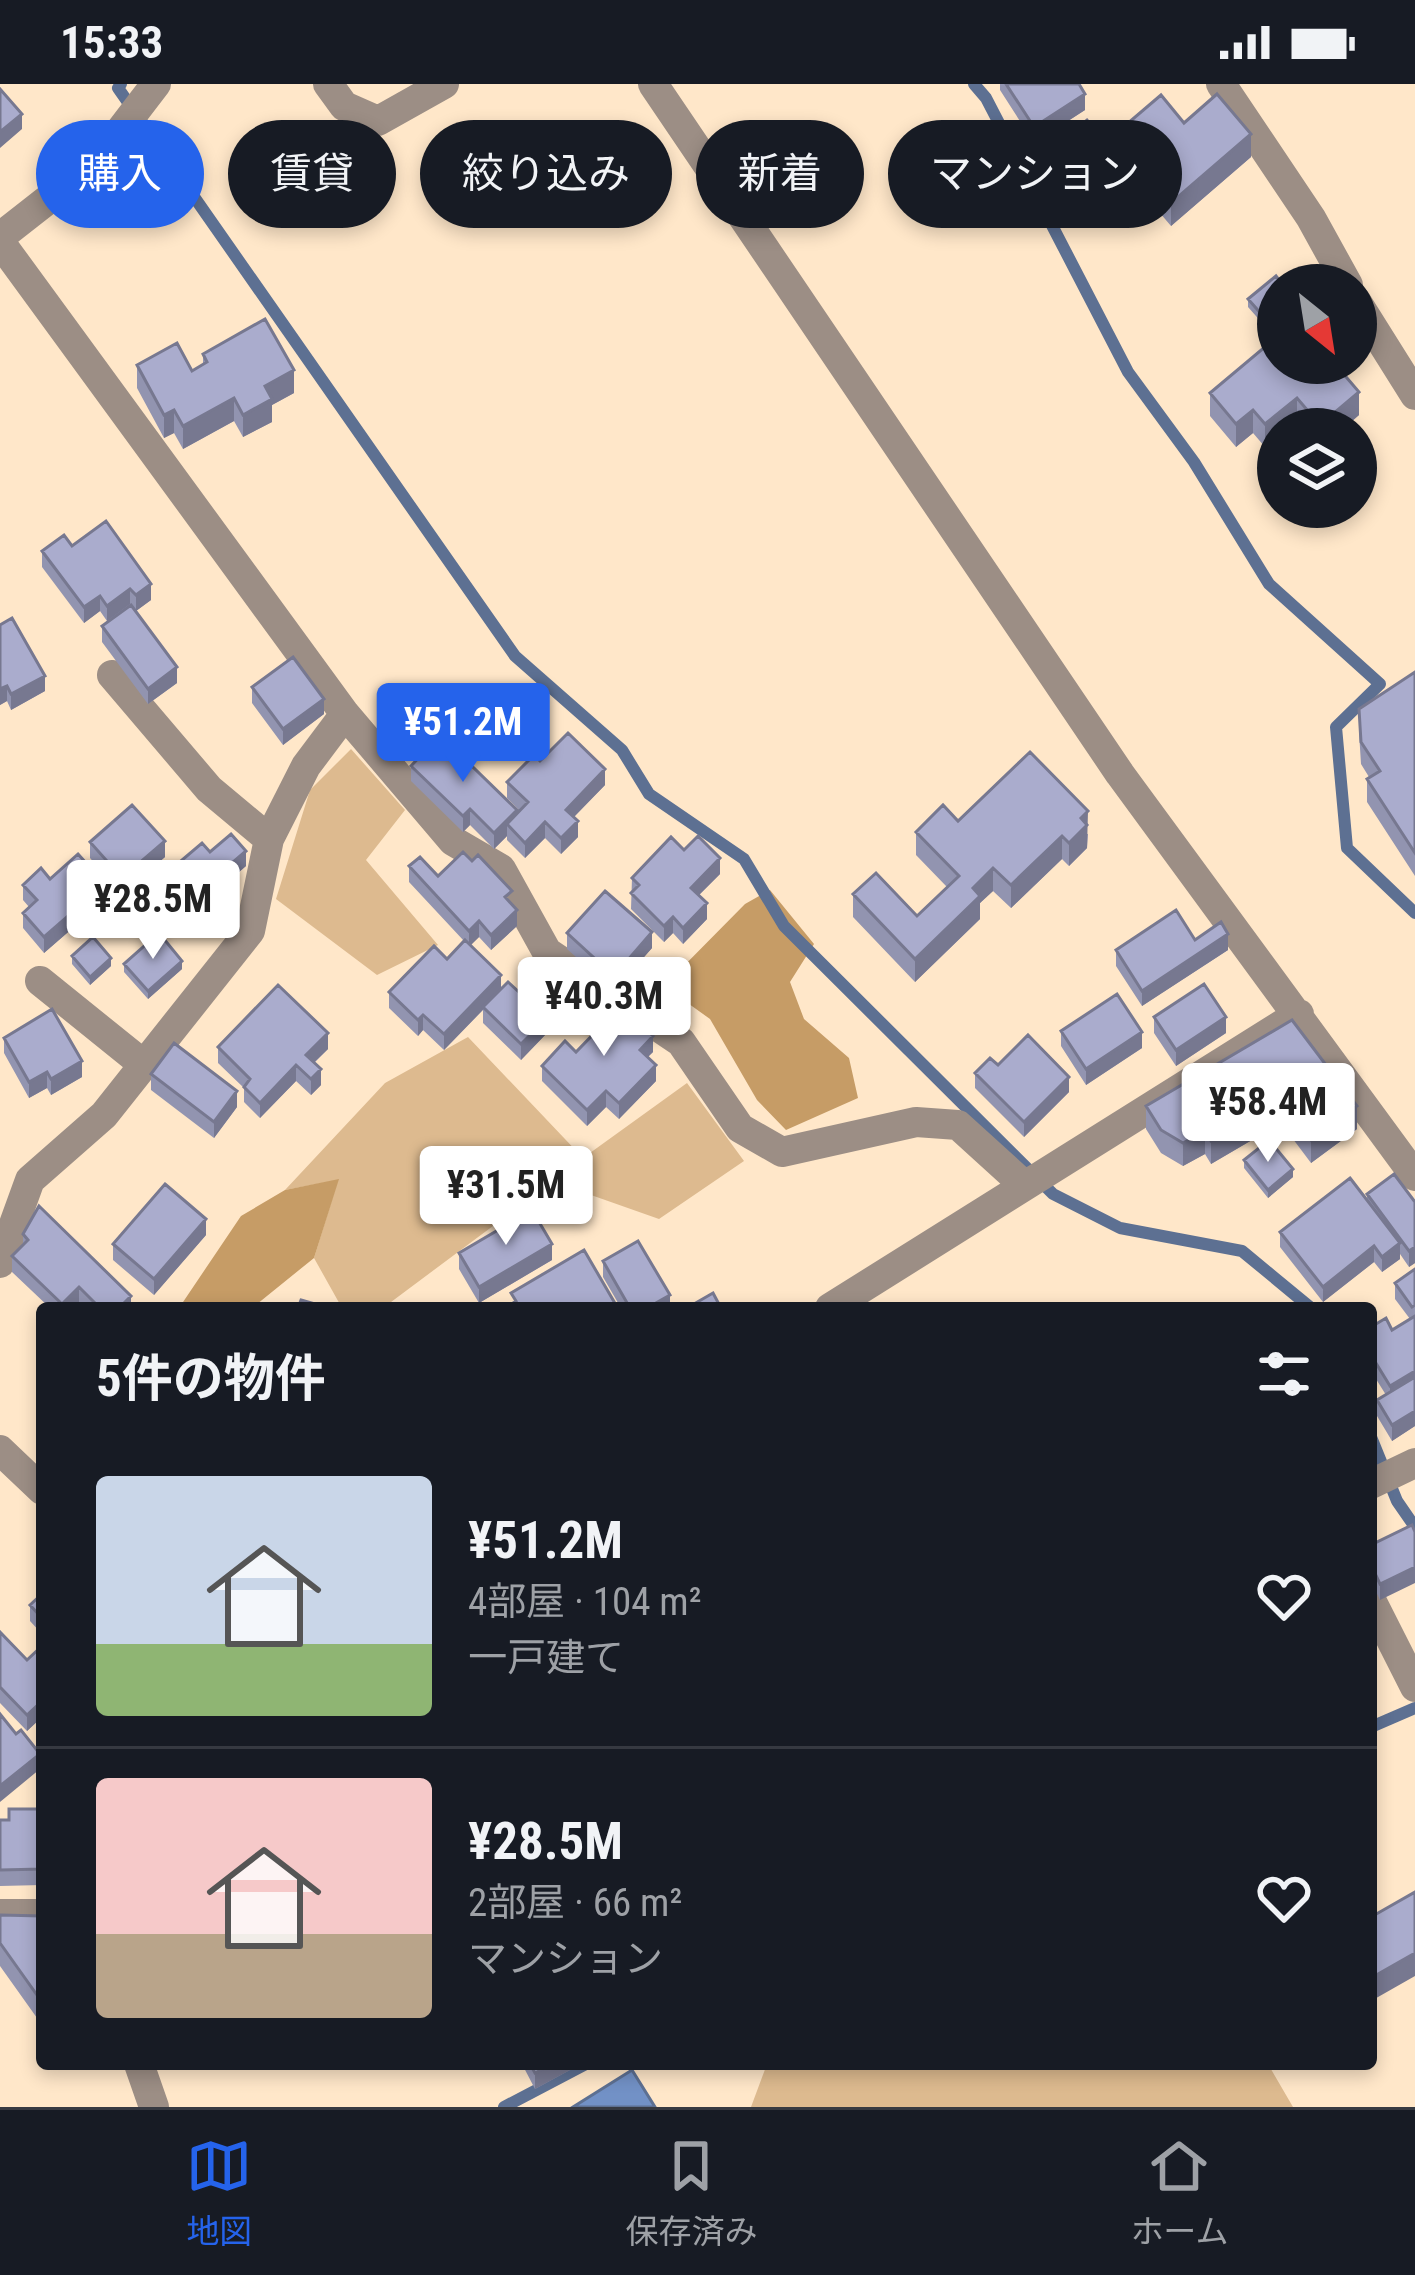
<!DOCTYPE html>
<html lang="ja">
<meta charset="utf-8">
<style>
body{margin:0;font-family:"Roboto Condensed","Noto Sans JP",sans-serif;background:#20242c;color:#f1f3f6;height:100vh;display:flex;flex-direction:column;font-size:45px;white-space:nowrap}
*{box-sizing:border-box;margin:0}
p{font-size:39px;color:#9ea1a6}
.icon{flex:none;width:66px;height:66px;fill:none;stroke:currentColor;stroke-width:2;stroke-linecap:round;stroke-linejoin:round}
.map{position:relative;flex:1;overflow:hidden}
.drawer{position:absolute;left:36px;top:1218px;width:1341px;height:768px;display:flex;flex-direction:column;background:#171b24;border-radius:12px;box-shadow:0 6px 18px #0003}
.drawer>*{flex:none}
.guide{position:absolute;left:36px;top:36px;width:1344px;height:108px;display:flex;gap:24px}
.needle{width:78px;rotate:150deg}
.buttons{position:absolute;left:1257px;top:180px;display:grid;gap:24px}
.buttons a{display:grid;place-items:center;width:120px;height:120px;border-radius:50%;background:#171b24;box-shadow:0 6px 18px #0003;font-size:60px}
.price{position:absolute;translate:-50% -102px;padding:0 27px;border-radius:12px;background:#fff;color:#222;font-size:39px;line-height:78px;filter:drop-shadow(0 3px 6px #0008)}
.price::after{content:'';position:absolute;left:50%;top:72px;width:36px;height:27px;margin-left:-18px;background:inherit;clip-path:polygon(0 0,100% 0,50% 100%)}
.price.current{background:#2563eb;color:#fff}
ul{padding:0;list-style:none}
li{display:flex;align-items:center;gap:36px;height:300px;padding:0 60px}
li+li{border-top:3px solid #363941}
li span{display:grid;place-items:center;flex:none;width:336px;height:240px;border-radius:12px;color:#555}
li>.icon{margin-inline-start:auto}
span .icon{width:144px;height:144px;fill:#fffc;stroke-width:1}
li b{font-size:51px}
h2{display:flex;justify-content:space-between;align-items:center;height:144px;padding:0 60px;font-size:51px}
.tag{padding:0 42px;border-radius:54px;background:#171b24;box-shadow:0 6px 18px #0003;font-size:42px;line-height:108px}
.tag.current{background:#2563eb;color:#fff}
.status{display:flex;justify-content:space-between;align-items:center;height:84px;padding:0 60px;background:#171b24;direction:ltr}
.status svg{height:33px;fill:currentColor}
.dock{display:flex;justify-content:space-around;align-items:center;height:168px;border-top:3px solid #363941;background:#171b24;font-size:33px;color:#9ea1a6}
.dock a{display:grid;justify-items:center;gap:6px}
.dock .current{color:#2563eb}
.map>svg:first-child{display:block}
</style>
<div class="status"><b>15:33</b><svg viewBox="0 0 49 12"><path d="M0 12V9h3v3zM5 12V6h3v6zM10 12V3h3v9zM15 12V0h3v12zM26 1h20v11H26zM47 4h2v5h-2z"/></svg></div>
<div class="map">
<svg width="1415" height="2023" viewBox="0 0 1415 2023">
<rect width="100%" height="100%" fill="#ffe7c9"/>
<path fill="#ddba8f" d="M351,665L405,726L366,776L438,861L377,891L276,815L310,706Z
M468,953L583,1074L687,999L744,1077L659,1135L574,1105L505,1133L383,1224H342L314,1174L338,1096L285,1106L385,999Z
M767,1980H1268L1293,2023H751Z"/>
<path fill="#c69c66" d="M770,806L814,860L790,898L804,935L849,974L858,1014L786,1046L757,1016L710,935L664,902L745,820Z
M339,1095L314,1174L252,1224H179L241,1132L285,1106Z"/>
<path fill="#7291c6" stroke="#5d7092" stroke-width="3" d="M632,1986L655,2023H573Z"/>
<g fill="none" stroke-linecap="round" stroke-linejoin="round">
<path stroke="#5d7092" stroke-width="12" d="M121,0L118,4L515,572L622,666L649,710L744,775L784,842L1053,1110L1120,1144L1242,1167L1311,1224
M974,0L986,14L1128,288L1194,378L1269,500L1380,600L1336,643L1347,764L1415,829
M1371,1353L1397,1417L1415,1443
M1371,1643L1415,1624
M504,2023L586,1980"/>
<path stroke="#9c8e85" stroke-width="30" d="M328,0L344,22L378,37L444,0
M653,0L1120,690L1415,1092
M1221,0L1311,134L1348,201
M0,153L97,77L156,0
M0,158L345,630L453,757L501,785L547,868L681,958L740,1044L782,1068L916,1038L958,1041L1024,1101
M1356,217L1415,311
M112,591L209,705L269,755
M40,897L143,980
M0,1179L30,1096L104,1031L250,847L269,755L306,682L345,630
M830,1224L1299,930
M0,1366L42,1406
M1371,1400L1415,1379
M1371,1516L1415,1603
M0,1830H42
M139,1980L154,2023"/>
</g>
<path fill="#9294b0" d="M1000,0H1079L1085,26L1034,59L1000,6Z
M1184,39L1251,73L1171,142L1154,122L1133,140L1127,134L1121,139L1094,106L1085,113L1059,82V59L1106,58Z
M1276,192L1271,249L1248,223V215Z
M1278,252L1359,331L1343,345H1304L1297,337L1278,345V353L1265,363L1253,349L1236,363L1210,332V309Z
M203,270L294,309L272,321V338L243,353L234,337L183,365L174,349L164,354L137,304V281L192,287L203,280Z
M72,462L151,516L136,527L177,599L148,620L102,558V542L107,537L100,527L84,539L42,483V467Z
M0,541L45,607L11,626L7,617L0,621Z
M1415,588V792L1367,718V695L1369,693L1361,680L1359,648V625Z
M252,603L324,630L283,661L252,619Z
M540,677L605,701L574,733L578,753L561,770L545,754L525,774L507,756V752L494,765L470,741L463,748L411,697V682L517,730L520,727L507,714V698Z
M958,737L1088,750L1087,764L1069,782L1062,775L1011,824L993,807L980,819V835L915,898L853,833V810L917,832L947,803L916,771V748Z
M90,758L165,773L122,810L90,774Z
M684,766L720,790L699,811L707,835L683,860L673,849L664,858L631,825L632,794Z
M210,768L246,782L232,794L237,815L217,834L206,822L181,845L155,815V799Z
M409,782L512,821L517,842L491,866L479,853L470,861L501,904L520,909L572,915L546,942V950L521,976L483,939V926L444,966L423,946L418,952L389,924V908L447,875L464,857L409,798Z
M50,795L105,816L44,869L23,844V829L29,823L23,816V801Z
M567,849L652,864L614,907L567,865Z
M1195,856L1228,866L1142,922L1116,882V866Z
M72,872L111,882L90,901L72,880Z
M124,880L182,885L148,915L124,888Z
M596,930L653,968L647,973L656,997L619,1035L606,1023L587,1042L542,997V982L576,968L597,946Z
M1154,933L1226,949L1176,982L1154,949Z
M1292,936L1357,1045L1311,1079L1281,1039L1211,1080L1205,1070L1183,1082L1161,1069L1146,1045V1022Z
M1061,947L1142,964L1086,1001L1061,962Z
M4,954L82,993L51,1011L47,1004L29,1014L4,969Z
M218,963L328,965L314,979L321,1001L311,1011L296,997L260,1034L244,1018V1004L218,979Z
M998,981L1069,1008L1024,1053L975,1004V989Z
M151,990L237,1023L214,1054L151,1006Z
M1244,1076L1293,1093L1268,1114L1244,1084Z
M1367,1110L1415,1118V1179L1409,1183L1400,1170V1175L1382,1188L1374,1178L1323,1218L1280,1163V1148L1367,1116Z
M23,1150L131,1224H84L79,1219L74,1224H50L12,1188V1172L23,1161Z
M206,1151L154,1211L113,1176V1160Z
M459,1169L552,1176L479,1219L459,1185Z
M603,1177L670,1224H621L603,1193Z
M1415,1185V1342L1392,1357L1377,1332V1316L1386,1311L1371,1287V1243L1392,1246L1410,1235L1395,1215V1199Z
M1412,1441L1380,1516L1371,1497V1461Z
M42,1510V1550L30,1537V1521Z
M0,1548L27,1576L42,1562V1633L27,1647L0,1619Z
M42,1725V1801L0,1802V1736H9Z
M0,1831L42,1832V1941L0,1882Z
M522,1980H581L535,2005Z"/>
<path fill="#777890" d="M1085,10V26L1034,59V43Z
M22,30V45L0,64V48Z
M1251,50V73L1171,142V119Z
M1094,83V106L1085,113V90Z
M1154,99V122L1133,140V117Z
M1127,111V134L1121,139V116Z
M1278,234V242L1271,249V241Z
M294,286V309L272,321V338L243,353V331L265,302Z
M1359,308V331L1343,345H1320V341Z
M234,314V337L183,365V342Z
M1297,314V337L1287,345H1278V353L1265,363V340Z
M174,326V349L164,354V331Z
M1253,326V349L1236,363V340Z
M151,500V516L136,527V511Z
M130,505V520L107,537V522Z
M100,512V527L84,539V523Z
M177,583V599L148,620V605Z
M45,592V607L11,626V610Z
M7,602V617L0,621V605Z
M324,615V630L283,661V645Z
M605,685V701L566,741V726Z
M470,725V741L463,748V732Z
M517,726V741L507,740V752L494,765V749Z
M1088,727L1087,764L1069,782V759L1081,734Z
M578,737V753L561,770V754Z
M545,738V754L525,774V759Z
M1062,752V775L1011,824V801Z
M165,757V773L122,810V794Z
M246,767V782L225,800V785Z
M720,774V790L691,819V804Z
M993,784V807L980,819V835L915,898V875L973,804Z
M237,799V815L217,834V818Z
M105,800V816L44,869V853Z
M206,807V822L181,845V829Z
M707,819V835L683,860V844Z
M517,826V842L491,866V851Z
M673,833V849L664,858V842Z
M479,837V853L469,863V847Z
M652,848V864L614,907V892Z
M1228,850V866L1142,922V907Z
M111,874V882L90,901V893Z
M182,877V885L148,915V907Z
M501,891V907L444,966V950Z
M572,899V915L546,942V950L521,976V960L541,930Z
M423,931V946L418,952V936Z
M1226,933V949L1176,982V966Z
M1142,948V964L1086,1001V985Z
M328,949V965L306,986V971Z
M653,952V968L640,981V966Z
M82,977V993L51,1011V995Z
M296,981V997L260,1034V1019Z
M656,981V997L619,1035V1019Z
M321,985V1001L311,1011V995Z
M47,988V1004L29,1014V998Z
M1069,993V1008L1024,1053V1038Z
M237,1007V1023L214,1054V1038Z
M606,1007V1023L587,1042V1026Z
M1281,1016V1039L1211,1080V1057Z
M1357,1022V1045L1311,1079V1056Z
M1205,1047V1070L1183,1082V1059Z
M1293,1085V1093L1268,1114V1106Z
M206,1135V1151L154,1211V1195Z
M1400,1159V1175L1382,1188V1173Z
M552,1160V1176L479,1219V1203Z
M1374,1162V1178L1323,1218V1203Z
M1415,1163V1179L1409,1183V1167Z
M79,1203V1219L74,1224H62V1220Z
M670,1211V1224H647Z
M131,1212V1224H119Z
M1415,1287V1302L1390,1318V1302Z
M1415,1327V1342L1392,1357V1341Z
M1415,1483V1499L1380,1516V1500Z
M42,1617V1633L27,1647V1631Z
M40,1670V1685L0,1718V1702Z
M1415,1869V1892L1371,1917V1894Z
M552,1980H581L535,2005V1989Z"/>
<path fill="#aaaccd" stroke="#777890" stroke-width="3" d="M1006,0H1079L1085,10L1034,43Z
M0,5L22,30L0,48Z
M1217,10L1251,50L1171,119L1154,99L1133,117L1127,111L1121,116L1094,83L1085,90L1059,59L1087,36L1106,58L1161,11L1184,39Z
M1276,192L1283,201H1278V234L1271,241L1248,215Z
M265,235L294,286L265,302L272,315L243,331L234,314L183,342L174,326L164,331L137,281L177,259L192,287L207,278L203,270Z
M1278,252V279H1317L1325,289L1335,280L1359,308L1320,341L1297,314L1265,340L1253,326L1236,340L1210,309Z
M106,437L151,500L136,511L130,505L107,522L100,512L84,523L42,467L64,451L72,462Z
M131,521L177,583L148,605L102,542Z
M12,534L45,592L11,610L7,602L0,605V541Z
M293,573L324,615L283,645L252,603Z
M1415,588V769L1367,695L1380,687L1361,658L1359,625Z
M568,649L605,685L566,726L578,737L561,754L545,738L525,759L507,740L528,718L507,698L534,671L540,677Z
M440,651L517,726L494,749L470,725L463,732L411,682Z
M1030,668L1088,727L1081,734L1087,741L1069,759L1062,752L1011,801L993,784L973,804L980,812L915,875L853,810L876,789L917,832L959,792L916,748L943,721L958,737Z
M132,721L165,757L122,794L90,758Z
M231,750L246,767L225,785L237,799L217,818L206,807L181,829L155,799L202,759L210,768Z
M698,752L720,774L691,804L707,819L683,844L673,833L664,842L631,809L639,801L632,794L671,753L684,766Z
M463,768L472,777L478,771L512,807L505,813L517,826L491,851L479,837L469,847L409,782L420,773L438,792Z
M78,770L105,800L44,853L23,829L37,816L23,801L41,784L50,795Z
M605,807L652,848L614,892L567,849Z
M1176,826L1195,856L1221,838L1228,850L1142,907L1116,866Z
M159,849L182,877L148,907L124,880Z
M93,853L111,874L90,893L72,872Z
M465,856L501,891L444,950L423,931L418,936L389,908L434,862L447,875Z
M551,878L572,899L541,930L546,935L521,960L483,923L508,898L520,909Z
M1204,900L1226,933L1176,966L1154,933Z
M278,901L328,949L306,971L321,985L311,995L296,981L260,1019L244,1003L250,995L218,963Z
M1117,910L1142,948L1086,985L1061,947Z
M613,913L653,952L640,966L656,981L619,1019L606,1007L587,1026L542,982L565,957L576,968L605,938L596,930Z
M52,925L82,977L51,995L47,988L29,998L4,954Z
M1292,936L1357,1022L1311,1056L1281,1016L1211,1057L1205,1047L1183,1059L1161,1046L1146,1022Z
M1028,951L1069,993L1024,1038L975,989L990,974L998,981Z
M174,959L237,1007L214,1038L151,990Z
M1269,1056L1293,1085L1268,1106L1244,1076Z
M1394,1090L1415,1118V1163L1409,1167L1367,1110Z
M1350,1094L1400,1159L1382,1173L1374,1162L1323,1203L1280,1148Z
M165,1100L206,1135L154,1195L113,1160Z
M39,1122L131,1212L119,1224H100L79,1203L62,1220L12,1172L28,1156L23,1150Z
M532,1126L552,1160L479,1203L459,1169Z
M638,1157L670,1211L647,1224H630L603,1177Z
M584,1166L616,1221L611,1224H506L516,1217L511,1209Z
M1415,1185V1221L1412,1223L1395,1199Z
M713,1209L721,1224H687Z
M301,1216L329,1224H298Z
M1415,1232V1287L1390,1302L1371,1271V1243L1386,1234L1392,1246Z
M1415,1293V1327L1392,1341L1377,1316Z
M1412,1441L1415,1448V1483L1380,1500L1371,1481V1461Z
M42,1510V1534L30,1521Z
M0,1548L27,1576L42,1562V1617L27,1631L0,1603Z
M0,1630L16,1650L21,1646L40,1670L0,1702Z
M9,1725H42V1785L0,1786V1736H9Z
M1415,1808V1869L1371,1894V1833Z
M0,1831L42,1832V1918L0,1859Z
M530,1980H552L535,1989Z"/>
</svg>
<div class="buttons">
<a><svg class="needle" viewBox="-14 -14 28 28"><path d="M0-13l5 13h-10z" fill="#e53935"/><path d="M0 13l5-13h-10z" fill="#9ea1a6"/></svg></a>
<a><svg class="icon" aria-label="layers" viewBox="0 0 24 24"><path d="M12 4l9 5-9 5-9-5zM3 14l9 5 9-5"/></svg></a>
</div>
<b class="price current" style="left:463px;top:701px">¥51.2M</b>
<b class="price" style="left:153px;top:878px">¥28.5M</b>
<b class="price" style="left:604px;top:975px">¥40.3M</b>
<b class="price" style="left:1268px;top:1081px">¥58.4M</b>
<b class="price" style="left:506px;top:1164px">¥31.5M</b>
<div class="guide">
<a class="tag current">購入</a>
<a class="tag">賃貸</a>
<a class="tag">絞り込み</a>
<a class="tag">新着</a>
<a class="tag">マンション</a>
</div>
<section class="drawer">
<h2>5件の物件<svg class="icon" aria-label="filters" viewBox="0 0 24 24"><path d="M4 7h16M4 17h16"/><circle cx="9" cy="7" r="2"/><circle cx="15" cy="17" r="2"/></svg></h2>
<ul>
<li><span style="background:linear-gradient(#c9d6e8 70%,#8fb573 0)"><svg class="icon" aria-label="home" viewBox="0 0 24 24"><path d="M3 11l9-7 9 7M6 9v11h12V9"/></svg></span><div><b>¥51.2M</b><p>4部屋 · 104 m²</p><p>一戸建て</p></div><svg class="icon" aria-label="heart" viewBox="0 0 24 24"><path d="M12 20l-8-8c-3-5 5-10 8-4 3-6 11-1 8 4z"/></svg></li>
<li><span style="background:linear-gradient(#f6c9c9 65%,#b9a48a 0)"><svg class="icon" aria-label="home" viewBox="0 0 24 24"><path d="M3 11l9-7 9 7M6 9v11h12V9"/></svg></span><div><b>¥28.5M</b><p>2部屋 · 66 m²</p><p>マンション</p></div><svg class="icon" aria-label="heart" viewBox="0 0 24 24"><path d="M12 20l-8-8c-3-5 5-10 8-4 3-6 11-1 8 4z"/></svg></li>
</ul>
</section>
</div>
<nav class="dock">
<a class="current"><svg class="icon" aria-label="map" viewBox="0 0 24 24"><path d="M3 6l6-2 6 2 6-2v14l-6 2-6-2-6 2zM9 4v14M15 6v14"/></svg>地図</a>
<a><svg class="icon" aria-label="saved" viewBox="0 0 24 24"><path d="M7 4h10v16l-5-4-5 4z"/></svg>保存済み</a>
<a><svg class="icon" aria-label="home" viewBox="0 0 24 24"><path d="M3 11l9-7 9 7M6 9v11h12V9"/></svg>ホーム</a>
</nav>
